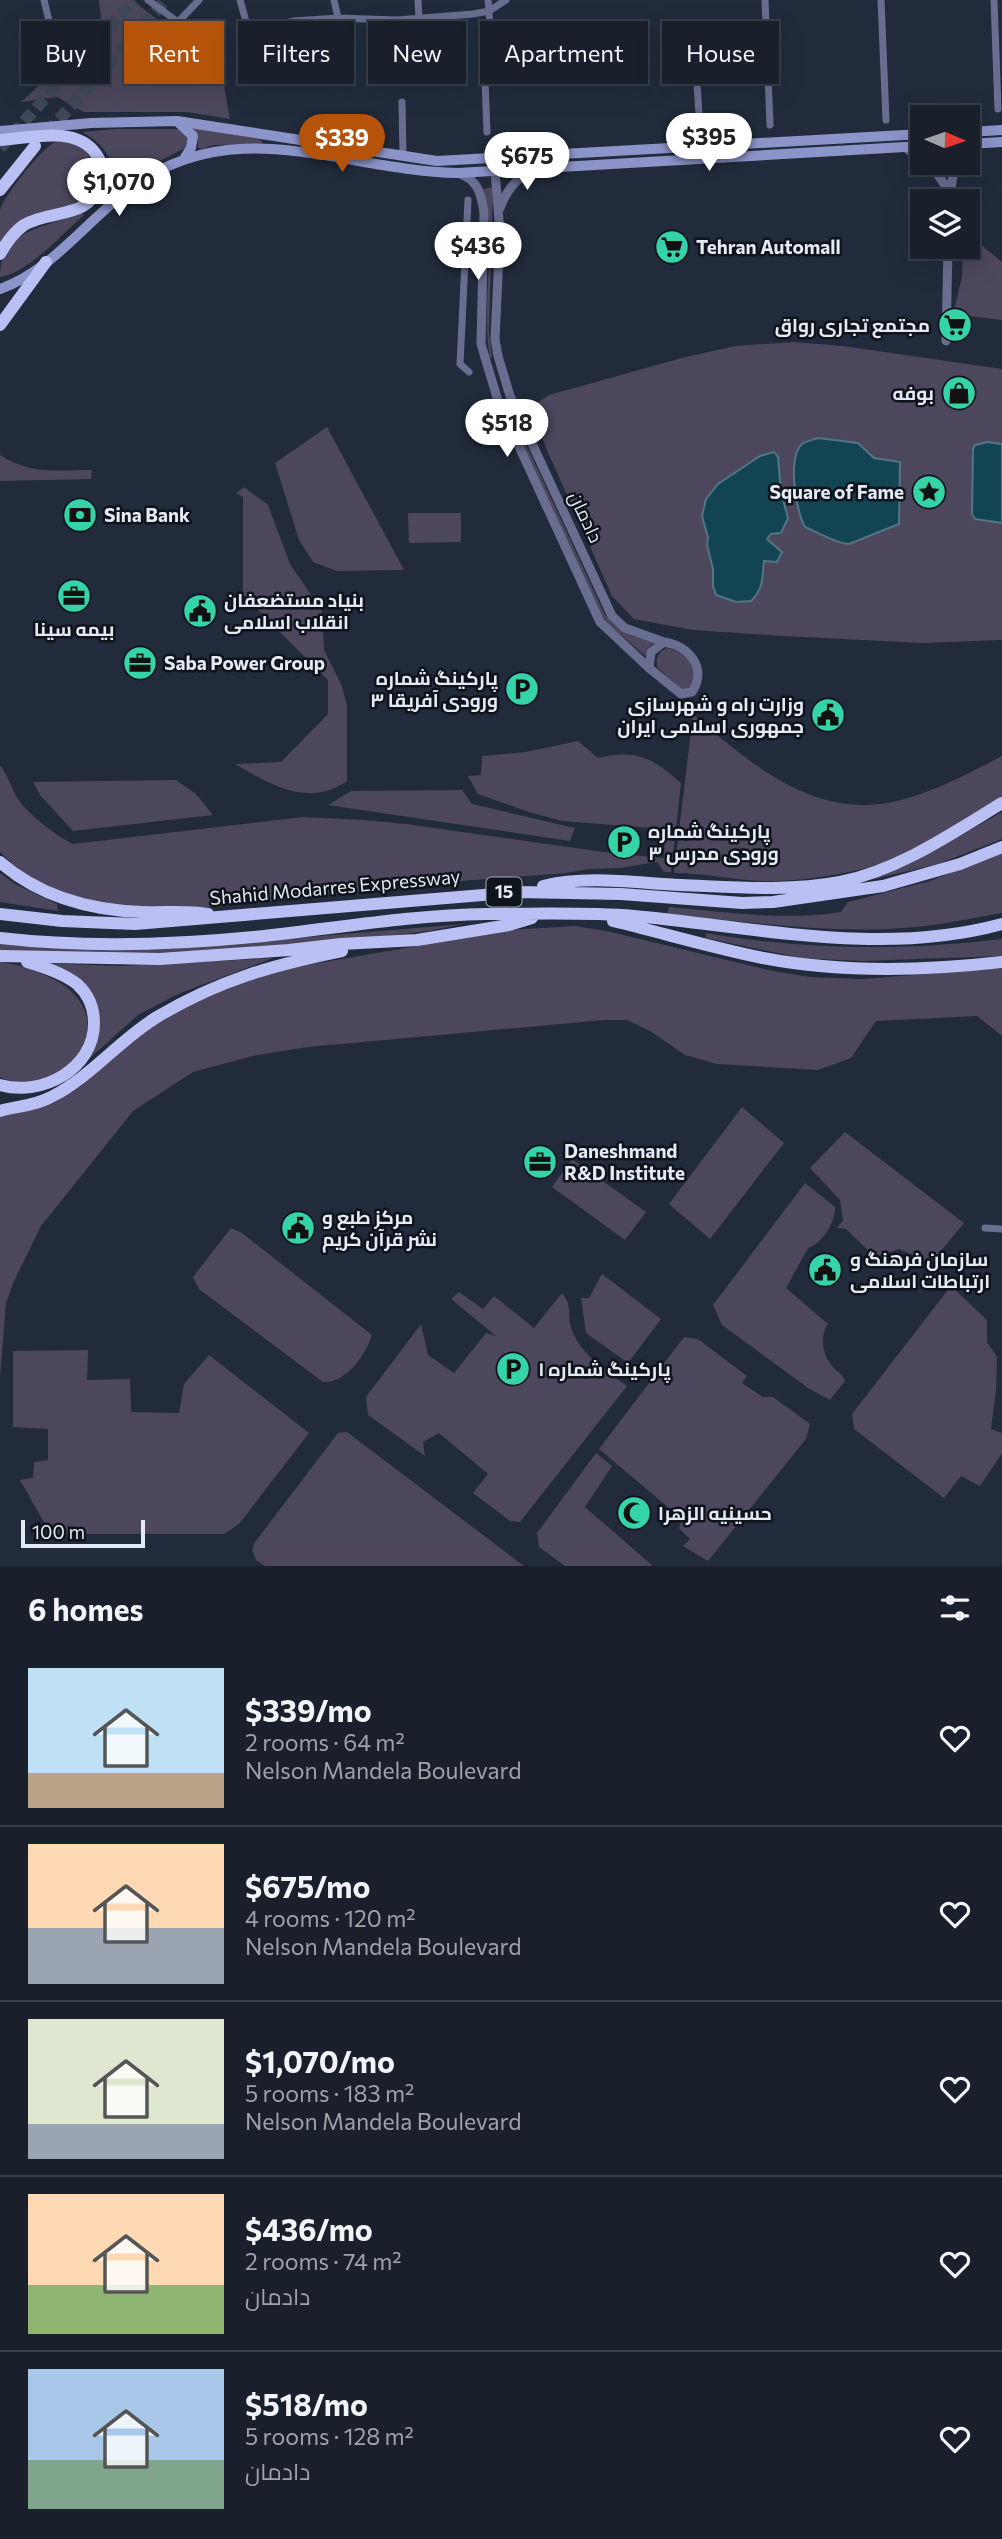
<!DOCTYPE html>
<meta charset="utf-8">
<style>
body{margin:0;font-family:Commissioner,Cairo,sans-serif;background:#222834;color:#f1f3f6;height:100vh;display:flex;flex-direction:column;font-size:26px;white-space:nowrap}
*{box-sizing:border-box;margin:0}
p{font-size:23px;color:#9fa3a9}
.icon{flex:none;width:38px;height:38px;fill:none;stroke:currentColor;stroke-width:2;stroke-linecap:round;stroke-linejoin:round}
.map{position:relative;height:1566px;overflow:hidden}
.sheet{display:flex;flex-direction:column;background:#19202c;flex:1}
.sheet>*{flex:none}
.top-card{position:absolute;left:21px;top:21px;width:961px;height:63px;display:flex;gap:14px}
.needle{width:46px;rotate:92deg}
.buttons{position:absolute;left:910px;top:105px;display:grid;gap:14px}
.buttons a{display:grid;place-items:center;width:70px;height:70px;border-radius:0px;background:#19202c;box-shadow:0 7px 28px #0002,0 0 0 2px #373e48;font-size:35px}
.scale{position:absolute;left:21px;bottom:18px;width:124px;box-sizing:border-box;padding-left:7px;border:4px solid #e4eaf5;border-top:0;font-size:19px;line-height:24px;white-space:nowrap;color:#e4eaf5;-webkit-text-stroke:5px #0f131a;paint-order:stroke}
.price{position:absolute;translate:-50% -60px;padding:0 16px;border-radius:24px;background:#fff;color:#222;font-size:23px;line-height:46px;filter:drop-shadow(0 2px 4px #0008)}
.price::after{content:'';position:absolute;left:50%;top:42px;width:21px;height:16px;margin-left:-10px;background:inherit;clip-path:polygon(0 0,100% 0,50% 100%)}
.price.current{background:#b45309;color:#fff}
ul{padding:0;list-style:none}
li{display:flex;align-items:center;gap:21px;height:175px;padding:0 28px}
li+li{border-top:2px solid #373e48}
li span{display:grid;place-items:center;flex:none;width:196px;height:140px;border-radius:0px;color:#555}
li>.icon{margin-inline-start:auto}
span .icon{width:84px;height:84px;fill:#fffc;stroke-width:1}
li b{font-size:30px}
h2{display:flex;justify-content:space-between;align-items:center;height:84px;padding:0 28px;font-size:30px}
.tag{padding:0 24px;border-radius:0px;background:#19202c;box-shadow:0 7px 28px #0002,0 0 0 2px #373e48;font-size:24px;line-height:63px}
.tag.current{background:#b45309;color:#fff}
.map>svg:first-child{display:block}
</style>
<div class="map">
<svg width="1002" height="1566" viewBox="0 0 1002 1566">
<rect width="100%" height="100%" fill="#212b3b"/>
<path fill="#4c475c" d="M99,0H132L183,39L217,48L230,119L187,112H84L57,97L21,102L55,71L86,29L101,19Z
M191,127L259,139L263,142L261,144L214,145L202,149L198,148V135Z
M115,129H180L188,134L187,147L130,176L104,197C121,169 109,146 82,132Z
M56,142H78C95,162 106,177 84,198L0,244C0,234 0,221 0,210C3,197 43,146 56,142Z
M493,187L489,333L492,357L490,358C480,302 498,244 483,189Z
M81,212L84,215C63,233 27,274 0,277C0,227 47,229 81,212Z
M968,234L1002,262V320L953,314L962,277L963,247H968Z
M793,342L843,346L1002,369V640L923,643L783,636L693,630L634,619L612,596L547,450L535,420L534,405L549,395L682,358L735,346Z
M505,405H508L605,615C619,631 634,638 655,642L648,648L645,656L606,622L597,608Z
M327,427L404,570L337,571L313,562L299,540L275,463Z
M0,455C30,475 57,470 92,470L91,479L0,481Z
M244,487L268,505L290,564L322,611L324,650L341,684L347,705V781C309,808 269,784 235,764L281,762L328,714V680L243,595V497L236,493Z
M408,513H461V542L409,543Z
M667,648C686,652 702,670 689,689L682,690L657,667C656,657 658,652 667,648Z
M693,714C741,756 798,806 866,805C913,804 961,777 1002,756V797C966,820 930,844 890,860C859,873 809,880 775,881C741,882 708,873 674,873Z
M578,741L598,758C636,749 653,758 681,783L671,872H664L657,862L620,868L589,869L565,873L449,882L214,907L153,908L115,906L47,889L16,867L0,852V765C7,775 11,785 16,796C25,812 56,836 73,844L303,817L364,820L406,824L618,854L664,858L665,829L562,821L529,812L478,794L468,776L481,775L482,756L526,752Z
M176,780L196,794L213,815L73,831L40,795L33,782Z
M462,790L472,804L575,828L570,841L328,805L351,791Z
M1002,812V839L938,864L861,882L915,861Z
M1002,852V913C969,919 936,926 902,928C824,934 745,921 667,914L669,907C726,912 784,921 841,912L848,902L930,881Z
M0,873L15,884L57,904L58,911L0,902Z
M464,924L429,931L310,945L154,957L0,951V943C55,949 109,951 164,949Z
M576,926L611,932L768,970L809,977L862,979L1002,968V1036L977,1016L876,1021L851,1058L818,1070L717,1064L685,1055L650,1031L627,1020H604L308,1047L253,1056L193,1072L133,1111L41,1226L14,1281L6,1303L0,1378V1548V1117L53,1103L80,1087L141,1033L179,1009L246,981L296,967L509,930Z
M706,933C803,950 904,951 1002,939V956L861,961L801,958L706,938Z
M273,958L178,994L138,1015L72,1074L100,1023L96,1002L42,963L120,966Z
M0,962C17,964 35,970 51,978C135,1019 54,1107 0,1077Z
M742,1107L784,1143L710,1239L669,1204Z
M845,1132L964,1223L931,1263L899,1249L875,1257L846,1229L837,1228L843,1220L840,1200L810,1168Z
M572,1159L646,1212L625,1240L552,1187Z
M805,1183L835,1207C836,1222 822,1244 808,1248L786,1288L828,1324C820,1335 822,1352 830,1363C834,1371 842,1372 845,1381L830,1400L808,1388L722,1325L713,1305Z
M231,1228L242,1233L372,1335C366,1354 346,1384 323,1382L199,1289L193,1277Z
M602,1274L661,1319L628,1363L586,1333L581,1298H589Z
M951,1286L987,1320V1342L997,1357L996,1390L991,1429L1002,1433V1453L980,1486L961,1476L944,1498L854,1429L852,1414Z
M459,1292L483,1309L494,1296L534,1328L562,1293C574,1308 566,1314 572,1330C580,1354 607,1371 627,1386L520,1522L510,1521L473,1493L488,1474L439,1433L423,1442L425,1456L368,1415L366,1397L421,1324L428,1355L454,1373L486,1333L496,1336L451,1299Z
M684,1337L698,1339L747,1376L742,1383L763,1397H773L810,1424L806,1439L708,1561L683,1546L690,1539L679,1528L682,1519L599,1449Z
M88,1350L87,1380L130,1379L131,1412L179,1413L184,1384L209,1355L309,1433L239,1524L224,1534H59L49,1531L20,1480L33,1478L34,1462L48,1460V1429L13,1427V1351Z
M347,1432L524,1566H265L256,1560L252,1550L255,1542L338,1433Z
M596,1453L612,1466L585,1507L653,1566H565L539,1547L537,1533Z"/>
<path fill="#134454" stroke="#527684" stroke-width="2" d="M818,438L858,443L874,458L900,462L899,524L849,544C837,544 817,532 805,527C796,512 787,458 802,444C806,441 813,440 818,438Z
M987,442L1002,444V523L975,519L972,514L973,449L975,445Z
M774,452L778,457L781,493L788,518L781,533L771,534L767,539L782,552L777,562L764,561C762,578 764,588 751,601L736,602L716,595L713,586V569L707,545L708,538L702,516L706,499L718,484L760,456Z"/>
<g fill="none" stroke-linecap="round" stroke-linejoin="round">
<path stroke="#3e4857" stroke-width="12" stroke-dasharray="12 6" stroke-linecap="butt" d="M47,133L166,0
M0,148L134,0"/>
<path stroke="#696e90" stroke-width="7" d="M44,0L59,62
M148,0L178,22L199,0
M240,0L249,32L294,21L338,18L397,20L473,14L489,11L506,0
M334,0L338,18
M418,0L419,18
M765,0L770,125
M881,0L886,120
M994,0L998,109
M397,20L400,70
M695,51L701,146
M402,102L403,155
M487,132L485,80L494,75L488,0
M468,200L460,364L469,372
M985,1228L1002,1229"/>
<path stroke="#696e90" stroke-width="9" d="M905,147L922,161
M925,163L936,172L949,191
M495,170L500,234L495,339L498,356L510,396L612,616L625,628L664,642
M460,174C478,180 481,194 484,212L481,344L498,401L600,622L649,668
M949,201L955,163
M500,208C507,190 516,177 534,171
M946,341L948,247
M664,642C688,646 708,667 692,692L681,694L649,668L651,652Z"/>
<path stroke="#8d94ca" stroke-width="10" d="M178,122L193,136L191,148L184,159
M0,131L91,123L177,121L437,161L922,134
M968,132L1002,130
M968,144L1002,142
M0,289C54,270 89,217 135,185C239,112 345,171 458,173L922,146"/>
<path stroke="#bac0f4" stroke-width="12" d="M0,140C30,138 76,125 96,154C103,164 104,173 100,184C89,220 50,209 24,225C14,232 6,243 0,254
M0,190L35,146
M0,325L46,262
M0,862C40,897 90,910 142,912C164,913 186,910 208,914
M543,886C587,875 636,883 681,885C733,887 788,892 840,882C899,870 951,834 1002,803
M0,914L62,921L135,924L518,892L621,894L742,903L773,902L883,886L960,864L1002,847
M613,921C663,933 713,948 763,958C841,973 923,971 1002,962
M0,938C87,948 177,945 264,936C338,928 412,915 486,914C535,914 585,912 634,916C757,927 880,957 1002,924
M0,956L160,959L289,950L341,944L417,940L509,925L532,918
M0,1085C42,1097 94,1069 94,1023C94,1008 88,994 77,984C63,973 44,967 27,962
M0,1111C17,1106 35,1106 51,1097C91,1077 119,1040 157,1017C219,980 273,965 342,951"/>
</g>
<defs>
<g id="supermarket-disc" transform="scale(1.75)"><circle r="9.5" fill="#34d4a8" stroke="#0f131a"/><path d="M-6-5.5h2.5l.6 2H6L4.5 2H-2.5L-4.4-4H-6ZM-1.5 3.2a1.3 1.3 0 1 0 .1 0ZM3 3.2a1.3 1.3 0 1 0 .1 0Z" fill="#111"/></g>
<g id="shop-disc" transform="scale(1.75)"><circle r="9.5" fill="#34d4a8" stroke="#0f131a"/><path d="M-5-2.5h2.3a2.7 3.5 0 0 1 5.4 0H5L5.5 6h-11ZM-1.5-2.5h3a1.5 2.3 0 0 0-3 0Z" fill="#111"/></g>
<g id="sight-disc" transform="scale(1.75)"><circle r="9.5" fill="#34d4a8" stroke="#0f131a"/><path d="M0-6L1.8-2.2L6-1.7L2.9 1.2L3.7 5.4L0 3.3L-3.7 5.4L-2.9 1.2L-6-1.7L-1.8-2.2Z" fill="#111"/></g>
<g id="bank-disc" transform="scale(1.75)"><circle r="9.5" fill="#34d4a8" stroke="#0f131a"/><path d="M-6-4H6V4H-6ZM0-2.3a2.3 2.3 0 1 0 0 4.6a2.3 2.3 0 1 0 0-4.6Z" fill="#111"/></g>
<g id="office-disc" transform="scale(1.75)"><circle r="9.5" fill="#34d4a8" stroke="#0f131a"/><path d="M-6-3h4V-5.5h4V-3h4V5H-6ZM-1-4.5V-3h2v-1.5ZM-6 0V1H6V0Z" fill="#111"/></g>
<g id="civic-disc" transform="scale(1.75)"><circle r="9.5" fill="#34d4a8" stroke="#0f131a"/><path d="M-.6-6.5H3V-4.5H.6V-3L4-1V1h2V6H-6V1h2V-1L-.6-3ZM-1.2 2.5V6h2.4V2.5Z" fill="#111"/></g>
<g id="parking-disc" transform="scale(1.75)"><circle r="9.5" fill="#34d4a8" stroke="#0f131a"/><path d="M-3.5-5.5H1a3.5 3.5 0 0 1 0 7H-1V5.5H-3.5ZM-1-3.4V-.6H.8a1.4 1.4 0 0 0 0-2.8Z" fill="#111"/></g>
<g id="mosque-disc" transform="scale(1.75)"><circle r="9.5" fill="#34d4a8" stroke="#0f131a"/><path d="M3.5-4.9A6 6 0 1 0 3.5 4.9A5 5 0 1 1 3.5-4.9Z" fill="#111"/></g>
</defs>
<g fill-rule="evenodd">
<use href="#supermarket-disc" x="672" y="247"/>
<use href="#supermarket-disc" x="955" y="325"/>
<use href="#shop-disc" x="959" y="393"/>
<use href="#sight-disc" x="929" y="492"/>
<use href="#bank-disc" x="80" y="515"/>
<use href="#office-disc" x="74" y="596"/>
<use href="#civic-disc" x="200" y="611"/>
<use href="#office-disc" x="140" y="663"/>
<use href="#parking-disc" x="522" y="689"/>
<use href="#civic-disc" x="828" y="715"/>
<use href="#parking-disc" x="624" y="842"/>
<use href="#office-disc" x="540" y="1162"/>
<use href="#civic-disc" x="298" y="1228"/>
<use href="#civic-disc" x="825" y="1270"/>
<use href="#parking-disc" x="513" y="1369"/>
<use href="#mosque-disc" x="634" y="1513"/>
</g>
<g text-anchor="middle" stroke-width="5" stroke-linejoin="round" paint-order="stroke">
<rect fill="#0f131a" stroke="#a4aab3" stroke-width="2" x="486.5" y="877.5" width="35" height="29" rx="5"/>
<g font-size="18" font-weight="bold" fill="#e4eaf5">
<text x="504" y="898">15</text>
</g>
<g font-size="19" font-weight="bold" fill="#e4eaf5" stroke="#0f131a" text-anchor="start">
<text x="696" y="254">Tehran Automall</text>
<text x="930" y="332" text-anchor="end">مجتمع تجاری رواق</text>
<text x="934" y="400" text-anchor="end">بوفه</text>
<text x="904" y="499" text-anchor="end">Square of Fame</text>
<text x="104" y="522">Sina Bank</text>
<text x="224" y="607">بنیاد مستضعفان<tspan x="224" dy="22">انقلاب اسلامی</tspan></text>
<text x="74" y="636" text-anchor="middle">بیمه سینا</text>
<text x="164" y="670">Saba Power Group</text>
<text x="498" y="685" text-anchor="end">پارکینگ شماره<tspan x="498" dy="22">۳ ورودی آفریقا</tspan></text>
<text x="804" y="711" text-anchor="end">وزارت راه و شهرسازی<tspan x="804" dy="22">جمهوری اسلامی ایران</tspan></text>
<text x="648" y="838">پارکینگ شماره<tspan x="648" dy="22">۳ ورودی مدرس</tspan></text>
<text x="564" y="1158">Daneshmand<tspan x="564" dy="22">R&amp;D Institute</tspan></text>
<text x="322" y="1224">مرکز طبع و<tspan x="322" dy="22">نشر قرآن کریم</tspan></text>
<text x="850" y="1266">سازمان فرهنگ و<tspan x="850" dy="22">ارتباطات اسلامی</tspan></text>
<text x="538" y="1376">پارکینگ شماره ۱</text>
<text x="658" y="1520">حسینیه الزهرا</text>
</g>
<g font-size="19" fill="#e4eaf5" stroke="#0f131a">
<text transform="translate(586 517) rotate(65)" y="7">دادمان</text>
<text transform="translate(335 887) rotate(-5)" y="7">Shahid Modarres Expressway</text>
</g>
</g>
</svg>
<div class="buttons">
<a><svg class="needle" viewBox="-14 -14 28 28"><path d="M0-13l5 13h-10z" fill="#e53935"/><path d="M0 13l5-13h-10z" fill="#9fa3a9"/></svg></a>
<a><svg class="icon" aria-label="layers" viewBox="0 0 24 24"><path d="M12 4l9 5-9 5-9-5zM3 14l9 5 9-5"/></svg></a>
</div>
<div class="scale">100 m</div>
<b class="price" style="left:709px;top:173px">$395</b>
<b class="price current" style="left:342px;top:174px">$339</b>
<b class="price" style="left:527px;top:192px">$675</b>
<b class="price" style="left:119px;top:218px">$1,070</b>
<b class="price" style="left:478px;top:282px">$436</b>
<b class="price" style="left:507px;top:459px">$518</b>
<div class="top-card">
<a class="tag">Buy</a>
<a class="tag current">Rent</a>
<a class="tag">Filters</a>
<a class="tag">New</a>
<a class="tag">Apartment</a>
<a class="tag">House</a>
</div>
</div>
<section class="sheet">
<h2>6 homes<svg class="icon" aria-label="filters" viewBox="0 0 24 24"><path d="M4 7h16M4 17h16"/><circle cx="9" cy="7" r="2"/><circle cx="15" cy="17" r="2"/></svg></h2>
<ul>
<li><span style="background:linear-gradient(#bfe0f5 75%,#b9a48a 0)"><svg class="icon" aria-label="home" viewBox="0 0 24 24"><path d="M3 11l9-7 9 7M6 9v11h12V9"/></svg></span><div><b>$339/mo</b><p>2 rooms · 64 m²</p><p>Nelson Mandela Boulevard</p></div><svg class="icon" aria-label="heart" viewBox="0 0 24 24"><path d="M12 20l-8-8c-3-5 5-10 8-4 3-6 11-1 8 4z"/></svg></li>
<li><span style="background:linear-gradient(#ffd9b3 60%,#9aa5b1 0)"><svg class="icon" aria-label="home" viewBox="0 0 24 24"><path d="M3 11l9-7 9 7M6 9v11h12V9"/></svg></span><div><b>$675/mo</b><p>4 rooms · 120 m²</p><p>Nelson Mandela Boulevard</p></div><svg class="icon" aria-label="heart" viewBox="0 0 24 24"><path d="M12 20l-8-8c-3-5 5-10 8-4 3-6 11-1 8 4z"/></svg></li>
<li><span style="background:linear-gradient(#dfe7d0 75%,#9aa5b1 0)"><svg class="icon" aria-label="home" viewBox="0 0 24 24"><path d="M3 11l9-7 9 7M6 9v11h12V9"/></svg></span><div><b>$1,070/mo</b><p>5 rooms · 183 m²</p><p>Nelson Mandela Boulevard</p></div><svg class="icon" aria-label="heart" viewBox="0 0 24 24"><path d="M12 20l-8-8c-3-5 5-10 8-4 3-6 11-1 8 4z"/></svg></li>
<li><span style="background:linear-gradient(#ffd9b3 65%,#8fb573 0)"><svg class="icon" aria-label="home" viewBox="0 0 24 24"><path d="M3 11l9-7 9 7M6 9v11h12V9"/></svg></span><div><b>$436/mo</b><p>2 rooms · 74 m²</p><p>دادمان</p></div><svg class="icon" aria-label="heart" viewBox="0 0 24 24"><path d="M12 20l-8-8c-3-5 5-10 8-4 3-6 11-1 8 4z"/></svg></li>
<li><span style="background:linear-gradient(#a9c7e8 65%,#7fa58c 0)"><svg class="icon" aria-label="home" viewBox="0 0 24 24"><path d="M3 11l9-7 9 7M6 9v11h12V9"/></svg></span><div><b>$518/mo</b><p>5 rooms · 128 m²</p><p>دادمان</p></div><svg class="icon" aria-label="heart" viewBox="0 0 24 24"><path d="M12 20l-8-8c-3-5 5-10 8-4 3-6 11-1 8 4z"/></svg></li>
</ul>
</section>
